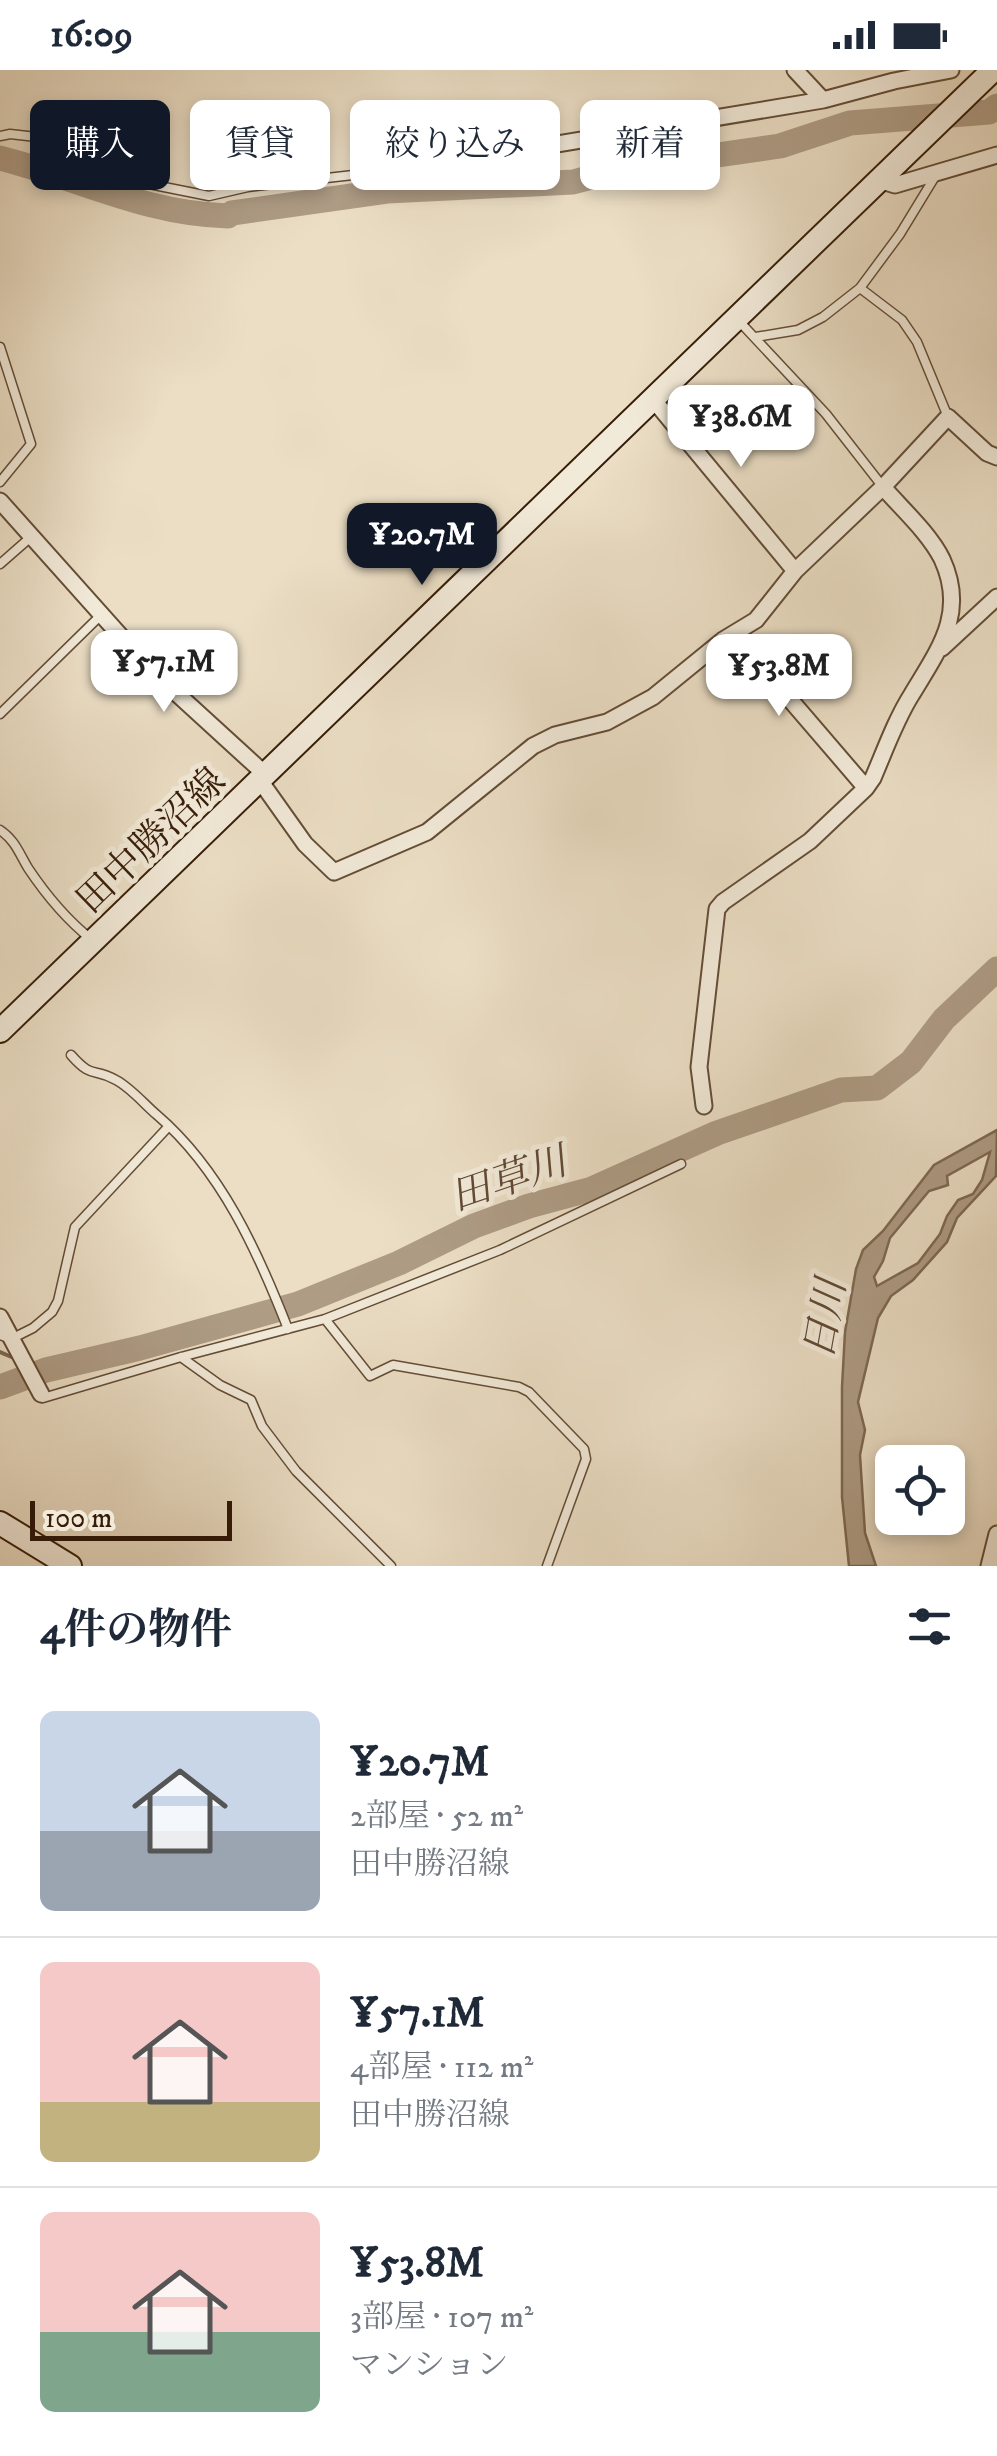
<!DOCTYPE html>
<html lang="ja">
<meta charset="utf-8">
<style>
body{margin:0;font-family:"IM FELL DW Pica","Noto Serif JP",serif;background:#f2f2f3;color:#1f2937;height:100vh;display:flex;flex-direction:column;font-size:38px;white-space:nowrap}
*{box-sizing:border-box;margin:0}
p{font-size:32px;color:#747a83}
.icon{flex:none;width:55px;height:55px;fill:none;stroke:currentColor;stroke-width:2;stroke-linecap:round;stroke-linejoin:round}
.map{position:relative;height:1496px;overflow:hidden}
.side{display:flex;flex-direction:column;background:#fff;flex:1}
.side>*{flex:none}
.hud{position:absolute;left:30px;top:30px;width:938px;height:90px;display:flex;gap:20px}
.buttons{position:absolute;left:875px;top:1375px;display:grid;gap:20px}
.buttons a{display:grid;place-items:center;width:90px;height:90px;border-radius:15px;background:#fff;box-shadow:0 5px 15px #0003;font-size:50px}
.scale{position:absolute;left:30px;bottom:25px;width:202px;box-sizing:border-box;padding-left:10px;border:5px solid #371d08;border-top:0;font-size:28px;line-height:35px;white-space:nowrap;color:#371d08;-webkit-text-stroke:8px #f2ead9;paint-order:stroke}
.price{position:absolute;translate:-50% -85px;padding:0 22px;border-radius:20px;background:#fff;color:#222;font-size:32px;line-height:65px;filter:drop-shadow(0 2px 5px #0008)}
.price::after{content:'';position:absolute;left:50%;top:60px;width:30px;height:22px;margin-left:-15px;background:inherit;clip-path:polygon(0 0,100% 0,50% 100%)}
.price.active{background:#111827;color:#fff}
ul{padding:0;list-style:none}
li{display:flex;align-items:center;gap:30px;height:250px;padding:0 40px}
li+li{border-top:2px solid #e0e1e3}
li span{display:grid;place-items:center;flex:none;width:280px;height:200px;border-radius:15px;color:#555}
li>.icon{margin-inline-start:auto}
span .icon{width:120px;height:120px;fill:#fffc;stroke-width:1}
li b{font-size:42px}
h2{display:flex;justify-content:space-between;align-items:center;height:120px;padding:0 40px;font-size:42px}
.chip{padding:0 35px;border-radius:15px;background:#fff;box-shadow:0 5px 15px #0003;font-size:35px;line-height:90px}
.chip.active{background:#111827;color:#fff}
.status{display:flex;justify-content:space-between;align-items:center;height:70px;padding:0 50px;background:#fff;direction:ltr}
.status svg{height:28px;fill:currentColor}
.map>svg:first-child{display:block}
</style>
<div class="status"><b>16:09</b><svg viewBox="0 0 49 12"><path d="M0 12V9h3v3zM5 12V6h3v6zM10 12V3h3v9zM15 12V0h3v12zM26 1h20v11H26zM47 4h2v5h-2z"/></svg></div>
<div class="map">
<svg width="997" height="1496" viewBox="0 0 997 1496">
<rect width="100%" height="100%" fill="#ebdec5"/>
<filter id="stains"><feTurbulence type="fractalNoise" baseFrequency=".002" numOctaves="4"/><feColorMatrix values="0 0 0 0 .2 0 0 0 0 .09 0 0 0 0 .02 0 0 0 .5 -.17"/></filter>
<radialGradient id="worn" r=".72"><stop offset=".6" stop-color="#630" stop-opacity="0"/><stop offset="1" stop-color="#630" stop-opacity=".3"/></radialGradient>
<path fill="#ae9c85" stroke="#7e6953" stroke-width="2.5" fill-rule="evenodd" d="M997,1060L996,1106L957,1148L947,1172L913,1210L891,1226L878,1248L858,1332L865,1360L860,1385L865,1463L876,1496H849L842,1427V1317L845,1262L856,1199L863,1180L883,1161L934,1095ZM990,1082L982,1110L973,1124L958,1130L947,1146L940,1164L918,1193L877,1216L874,1207L883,1191L890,1168L929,1121L948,1115L947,1106Z"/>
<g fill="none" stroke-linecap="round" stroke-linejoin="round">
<path stroke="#7e6953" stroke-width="4" d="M0,1282L14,1288
M32,1295L46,1300"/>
<path stroke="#ae9c85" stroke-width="25" d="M0,88C79,108 145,144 228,146L232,143L387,121L573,112L626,98L780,76L850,53L989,42L997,36
M0,1317L46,1300L140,1278L298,1234L399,1193L474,1156L529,1136L592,1119L717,1063L841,1020L877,1018L911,992L944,949L997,899"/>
<g stroke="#644d37" stroke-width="11">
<path id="lane" d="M0,66L10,64L63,70L149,114L209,126L248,117L406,99
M936,105L900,164L860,218L902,250L917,272L948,347
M738,250L826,344L883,417
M756,267L798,260L823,247L860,218
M0,277L31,374L0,412
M0,494L32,466
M0,644L100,546
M0,760C15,770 19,783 28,798C46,825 67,850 92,870
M71,985C93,1010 93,997 116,1010C131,1018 144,1034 157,1045C221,1100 258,1182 288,1259
M325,1249L370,1306L393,1295L519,1317L529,1322L584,1379L586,1389L547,1496
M0,1265L11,1269L33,1258L52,1242L58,1231L75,1157L169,1056
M181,1287L220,1315L251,1330L262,1356L296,1401L391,1496
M41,1324L43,1328L181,1287L325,1249L500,1180L681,1094"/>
</g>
<g stroke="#644d37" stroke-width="19">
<path id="street" d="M795,0L823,30
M406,99L823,30L894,11L951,0
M878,110L895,115L997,85
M652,328L795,501
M0,431L151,600L267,706
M723,570L733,594L781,619L866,718
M942,578L997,527
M261,712L305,774L334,802L427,762L533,676L555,665L607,652L653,627L723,570L756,550L795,501L883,417L948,347L987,383L997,387
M704,1036L699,997L717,839L723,832L810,771L866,718L873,708C885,680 896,649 912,624C939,579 967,543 942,489C929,463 902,439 883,417
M0,1247L41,1324
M989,1496L997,1464"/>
</g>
<g stroke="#371d08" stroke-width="26">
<path id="secondary" d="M0,961L993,0
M0,1453L70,1496"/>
</g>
<use href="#lane" stroke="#f2ead9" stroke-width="8"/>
<use href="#street" stroke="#f2ead9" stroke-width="15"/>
<use href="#secondary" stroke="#f2ead9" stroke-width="22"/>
</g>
<g text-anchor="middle" stroke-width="10" stroke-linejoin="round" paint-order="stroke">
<g font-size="38" fill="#371d08" stroke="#f2ead9">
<text transform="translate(150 770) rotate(-44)" y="13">田中勝沼線</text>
</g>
<g font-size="40" font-style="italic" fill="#614934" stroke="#f2ead9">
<text transform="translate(508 1108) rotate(-19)" y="14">田草川</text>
<text transform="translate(824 1249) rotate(-80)" y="14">日川</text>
</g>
</g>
<rect width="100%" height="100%" filter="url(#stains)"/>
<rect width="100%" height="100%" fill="url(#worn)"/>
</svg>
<div class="buttons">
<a><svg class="icon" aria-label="locate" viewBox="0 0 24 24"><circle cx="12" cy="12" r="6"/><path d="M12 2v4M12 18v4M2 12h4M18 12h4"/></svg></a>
</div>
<div class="scale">100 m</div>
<b class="price" style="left:741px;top:400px">¥38.6M</b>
<b class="price active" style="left:422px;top:518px">¥20.7M</b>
<b class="price" style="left:164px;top:645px">¥57.1M</b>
<b class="price" style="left:779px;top:649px">¥53.8M</b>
<div class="hud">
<a class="chip active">購入</a>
<a class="chip">賃貸</a>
<a class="chip">絞り込み</a>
<a class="chip">新着</a>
</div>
</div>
<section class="side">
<h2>4件の物件<svg class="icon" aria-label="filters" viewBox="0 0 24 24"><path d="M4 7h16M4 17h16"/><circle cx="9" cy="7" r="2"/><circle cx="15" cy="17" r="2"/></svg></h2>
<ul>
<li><span style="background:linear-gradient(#c9d6e8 60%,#9aa5b1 0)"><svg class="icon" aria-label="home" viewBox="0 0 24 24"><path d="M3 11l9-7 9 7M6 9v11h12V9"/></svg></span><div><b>¥20.7M</b><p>2部屋 · 52 m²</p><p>田中勝沼線</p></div></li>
<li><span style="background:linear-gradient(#f6c9c9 70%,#c2b280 0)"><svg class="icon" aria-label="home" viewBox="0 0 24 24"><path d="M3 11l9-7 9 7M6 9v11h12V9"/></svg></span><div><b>¥57.1M</b><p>4部屋 · 112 m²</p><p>田中勝沼線</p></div></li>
<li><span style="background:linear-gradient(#f6c9c9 60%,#7fa58c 0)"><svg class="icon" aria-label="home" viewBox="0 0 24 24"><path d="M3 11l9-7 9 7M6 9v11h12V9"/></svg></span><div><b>¥53.8M</b><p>3部屋 · 107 m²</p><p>マンション</p></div></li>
</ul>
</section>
